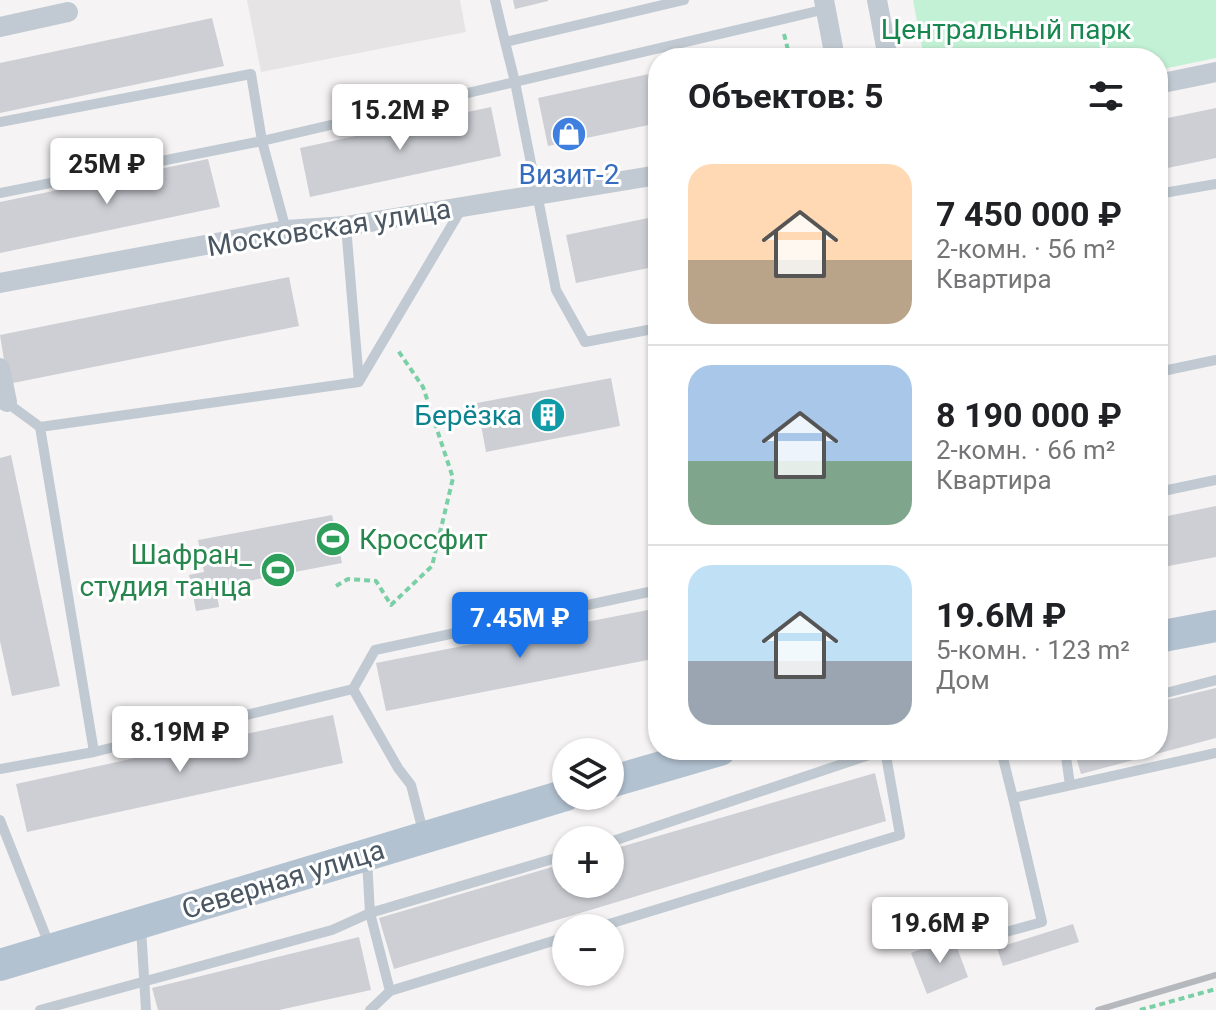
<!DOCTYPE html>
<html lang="ru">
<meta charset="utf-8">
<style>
body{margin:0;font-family:Roboto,sans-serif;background:#f2f2f2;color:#202124;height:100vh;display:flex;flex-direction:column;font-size:30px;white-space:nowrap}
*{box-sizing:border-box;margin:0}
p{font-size:26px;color:#757577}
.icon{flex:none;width:44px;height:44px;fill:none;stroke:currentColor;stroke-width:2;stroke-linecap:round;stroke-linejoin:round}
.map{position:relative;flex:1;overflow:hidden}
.drawer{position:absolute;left:648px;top:48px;width:520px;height:712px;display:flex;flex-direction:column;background:#fff;border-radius:32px;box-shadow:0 2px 6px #0004}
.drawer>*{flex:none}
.buttons{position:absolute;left:552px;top:738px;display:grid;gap:16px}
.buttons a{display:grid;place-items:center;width:72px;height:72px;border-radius:50%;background:#fff;box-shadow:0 2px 6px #0004;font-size:40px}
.price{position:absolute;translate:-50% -68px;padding:0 18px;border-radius:8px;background:#fff;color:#222;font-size:26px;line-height:52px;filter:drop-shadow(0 2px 4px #0008)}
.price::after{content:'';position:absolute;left:50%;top:48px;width:24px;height:18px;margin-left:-12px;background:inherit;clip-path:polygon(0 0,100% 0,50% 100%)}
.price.on{background:#1a73e8;color:#fff}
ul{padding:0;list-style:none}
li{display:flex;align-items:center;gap:24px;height:200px;padding:0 40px}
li+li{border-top:2px solid #e0e0e0}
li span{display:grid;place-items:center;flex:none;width:224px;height:160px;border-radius:24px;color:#555}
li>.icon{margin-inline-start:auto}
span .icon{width:96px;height:96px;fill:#fffc;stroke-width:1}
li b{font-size:34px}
h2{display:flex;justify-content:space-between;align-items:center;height:96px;padding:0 40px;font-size:34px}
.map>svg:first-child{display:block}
</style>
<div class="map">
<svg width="1216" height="1010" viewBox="0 0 1216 1010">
<rect width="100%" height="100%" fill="#f5f3f3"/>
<path fill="#e6e4e5" d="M247,0H460L466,32L261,72Z"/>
<path fill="#c3f1d5" d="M913,0H1216V58L1158,70V58H924Z"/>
<path fill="#cdcfd5" d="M513,0H548V1L515,9Z
M212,18L224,66L0,113V63Z
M768,48L770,58H730V57Z
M658,72V123L548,146L538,98Z
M491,107L501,156L310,197L300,148Z
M1216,108V158L1158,170V120Z
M208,159L220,207L0,253V202Z
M658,216V266L576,283L566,235Z
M289,277L299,326L8,384L0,335Z
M611,378L620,426L486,452L477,403Z
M11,455L60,686L12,696L0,641V458Z
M1216,506V557L1158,568V518Z
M332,515L342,563L216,587L219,607L196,611L189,575L204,572L198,540Z
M658,608V658L386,711L376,663Z
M1216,688V738L1081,774L1074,750H1158V702Z
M333,715L343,763L27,832L16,784Z
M875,773L886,821L394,969L379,918L566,863V884H610V850Z
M1073,924L1079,942L1003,966L997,948Z
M359,937L371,990L279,1010H158L152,988Z
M953,937L968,977L927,994L911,953Z"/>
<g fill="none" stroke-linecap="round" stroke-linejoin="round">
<path stroke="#7ad0a6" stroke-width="4" stroke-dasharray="6 4" stroke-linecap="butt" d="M784,34L790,58
M336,586L348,579L376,581L391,605L432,566L453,478L423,387L397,349
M1140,1010L1216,989"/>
<path stroke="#c1cad2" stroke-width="10" d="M495,0L505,42
M0,122L251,74L262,141L515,82L505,42L684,0
M0,193L262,141L286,230
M1158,194L1216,184
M658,328L585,342L556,290L515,82L826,9
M1158,372L1216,360
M360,380L462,208
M40,427L359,382L346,226
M1158,492L1216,480
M1158,695L1216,680
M1001,750L1013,798L1216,753
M1065,750L1070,785
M94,752L353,689
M0,769L94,752L40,427L6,402
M0,820L49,944
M424,835L411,785L398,768L353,689L375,650L658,590
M610,842L884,750
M367,860L370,913L390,991L566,937
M141,928L146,1010
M596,928L900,835L885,750
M977,940L1042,922L1013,798
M40,1010L332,930L370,913L566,855
M370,1010L390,991"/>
<path stroke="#c1cad2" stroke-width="20" d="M824,0L835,58
M877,0L888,58
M0,27L68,12
M1158,84L1216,72
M0,283L286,230L346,226L658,175
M0,368L7,402"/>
<path stroke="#b3c2d1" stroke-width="32" d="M1158,637L1216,626
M610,782L720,750
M0,965L566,795"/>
<path stroke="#b5b8bd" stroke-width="6" d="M1098,1010L1216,975"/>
</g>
<defs>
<g id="shop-disc" transform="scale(1.8)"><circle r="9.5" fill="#3f7fe0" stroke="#fff"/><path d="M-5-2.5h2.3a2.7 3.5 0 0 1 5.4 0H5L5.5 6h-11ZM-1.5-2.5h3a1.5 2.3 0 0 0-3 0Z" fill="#fff"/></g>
<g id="building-disc" transform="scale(1.8)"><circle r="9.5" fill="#0f9aa8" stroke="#fff"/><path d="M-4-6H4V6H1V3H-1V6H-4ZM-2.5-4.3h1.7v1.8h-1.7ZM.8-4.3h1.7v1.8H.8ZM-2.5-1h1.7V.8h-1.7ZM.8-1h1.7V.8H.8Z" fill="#fff"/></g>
<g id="stadium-disc" transform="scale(1.8)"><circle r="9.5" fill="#2e9e5b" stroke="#fff"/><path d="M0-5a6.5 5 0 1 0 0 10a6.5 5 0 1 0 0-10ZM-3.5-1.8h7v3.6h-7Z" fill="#fff"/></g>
</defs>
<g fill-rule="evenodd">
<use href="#shop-disc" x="569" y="134"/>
<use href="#building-disc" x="548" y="415"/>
<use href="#stadium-disc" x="333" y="539"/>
<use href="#stadium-disc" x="278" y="570"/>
</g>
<g text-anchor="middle" stroke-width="6" stroke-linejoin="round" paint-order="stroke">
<g font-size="28" fill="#17864f" stroke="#fff">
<text x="1006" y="39">Центральный парк</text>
</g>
<g font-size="28" fill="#366cbe" stroke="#fff">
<text x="569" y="184">Визит-2</text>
</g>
<g font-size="28" fill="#4a5661" stroke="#fff">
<text transform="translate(329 227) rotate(-9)" y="10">Московская улица</text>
<text transform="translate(283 879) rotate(-17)" y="10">Северная улица</text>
</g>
<g font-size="28" fill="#0d838f" stroke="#fff" text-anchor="end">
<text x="522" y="425">Берёзка</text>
</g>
<g font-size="28" fill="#27864d" stroke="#fff" text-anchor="start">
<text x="359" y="549">Кроссфит</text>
<text x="252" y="564" text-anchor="end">Шафран_<tspan x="252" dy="32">студия танца</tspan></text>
</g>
</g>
</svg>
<div class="buttons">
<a><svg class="icon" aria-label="layers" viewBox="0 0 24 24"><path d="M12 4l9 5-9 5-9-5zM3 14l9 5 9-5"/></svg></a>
<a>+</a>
<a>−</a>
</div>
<b class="price" style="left:400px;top:152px">15.2M ₽</b>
<b class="price" style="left:107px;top:206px">25M ₽</b>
<b class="price on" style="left:520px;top:660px">7.45M ₽</b>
<b class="price" style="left:180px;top:774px">8.19M ₽</b>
<b class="price" style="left:940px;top:965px">19.6M ₽</b>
<section class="drawer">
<h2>Объектов: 5<svg class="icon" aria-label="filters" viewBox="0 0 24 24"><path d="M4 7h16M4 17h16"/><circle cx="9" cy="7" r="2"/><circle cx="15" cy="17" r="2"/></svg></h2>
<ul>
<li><span style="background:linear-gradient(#ffd9b3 60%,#b9a48a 0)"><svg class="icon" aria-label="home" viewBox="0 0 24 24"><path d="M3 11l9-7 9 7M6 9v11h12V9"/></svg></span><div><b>7 450 000 ₽</b><p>2-комн. · 56 m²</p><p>Квартира</p></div></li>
<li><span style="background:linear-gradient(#a9c7e8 60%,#7fa58c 0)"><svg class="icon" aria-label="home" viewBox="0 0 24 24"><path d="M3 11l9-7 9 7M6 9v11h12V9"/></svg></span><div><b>8 190 000 ₽</b><p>2-комн. · 66 m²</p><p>Квартира</p></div></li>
<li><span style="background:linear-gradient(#bfe0f5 60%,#9aa5b1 0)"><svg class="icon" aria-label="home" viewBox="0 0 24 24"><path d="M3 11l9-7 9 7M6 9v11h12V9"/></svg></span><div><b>19.6M ₽</b><p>5-комн. · 123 m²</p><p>Дом</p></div></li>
</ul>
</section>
</div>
